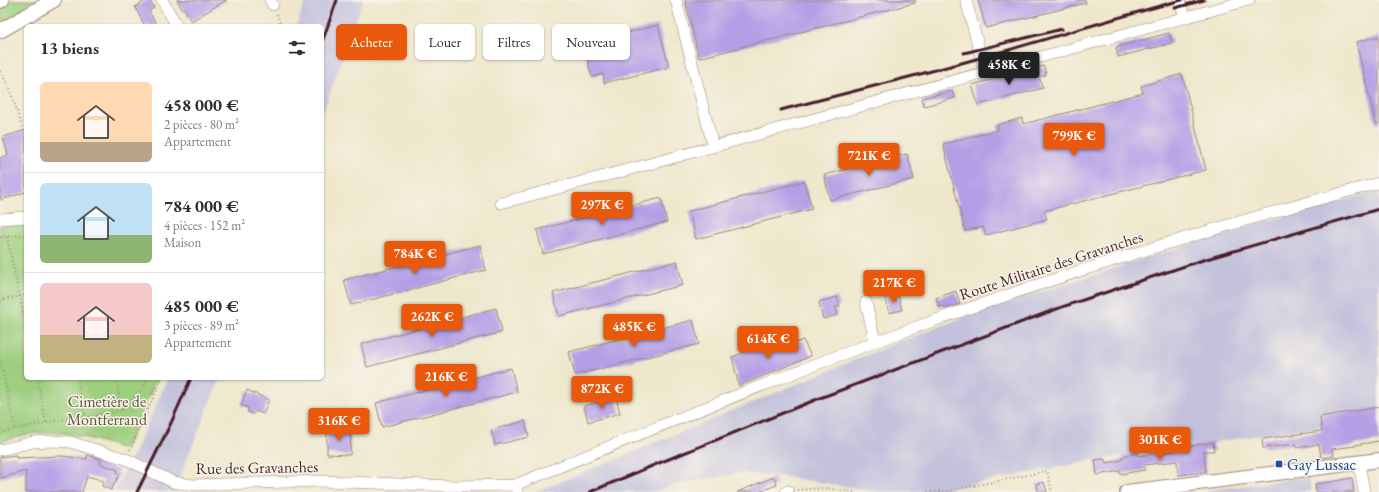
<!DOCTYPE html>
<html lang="fr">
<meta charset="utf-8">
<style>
body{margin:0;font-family:"EB Garamond",serif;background:#f2f2f3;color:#2b2b33;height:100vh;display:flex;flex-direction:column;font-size:15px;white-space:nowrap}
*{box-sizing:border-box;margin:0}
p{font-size:13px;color:#7c7c81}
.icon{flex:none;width:22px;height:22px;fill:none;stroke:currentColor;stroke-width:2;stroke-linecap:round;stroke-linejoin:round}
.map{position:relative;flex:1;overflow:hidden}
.drawer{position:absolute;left:24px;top:24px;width:300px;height:356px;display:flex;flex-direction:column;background:#fff;border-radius:6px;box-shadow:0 1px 3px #0004}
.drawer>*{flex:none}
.banner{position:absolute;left:336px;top:24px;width:380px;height:36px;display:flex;gap:8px}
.price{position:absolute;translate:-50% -34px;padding:0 9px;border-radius:4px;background:#ea580c;color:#fff;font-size:13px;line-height:26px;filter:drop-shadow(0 1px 2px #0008)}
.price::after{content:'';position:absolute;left:50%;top:24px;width:12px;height:9px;margin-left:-6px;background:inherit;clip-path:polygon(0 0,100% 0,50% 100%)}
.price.selected{background:#222;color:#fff}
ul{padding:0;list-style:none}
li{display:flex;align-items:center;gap:12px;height:100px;padding:0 16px}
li+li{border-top:1px solid #e1e1e2}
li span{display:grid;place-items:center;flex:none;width:112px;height:80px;border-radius:6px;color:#555}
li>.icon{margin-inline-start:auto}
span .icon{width:48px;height:48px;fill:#fffc;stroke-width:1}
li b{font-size:17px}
h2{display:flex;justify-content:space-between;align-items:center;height:48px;padding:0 16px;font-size:17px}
.pill{padding:0 14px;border-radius:6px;background:#fff;box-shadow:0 1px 3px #0004;font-size:14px;line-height:36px}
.pill.selected{background:#ea580c;color:#fff}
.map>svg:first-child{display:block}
</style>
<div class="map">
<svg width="1379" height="492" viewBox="0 0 1379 492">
<rect width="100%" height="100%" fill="#f7f3e8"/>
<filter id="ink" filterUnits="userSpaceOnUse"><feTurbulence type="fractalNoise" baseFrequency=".025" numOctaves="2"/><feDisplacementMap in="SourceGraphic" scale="8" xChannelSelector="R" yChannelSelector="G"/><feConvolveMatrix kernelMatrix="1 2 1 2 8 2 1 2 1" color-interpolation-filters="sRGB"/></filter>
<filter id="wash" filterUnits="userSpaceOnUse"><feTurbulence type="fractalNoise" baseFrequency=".012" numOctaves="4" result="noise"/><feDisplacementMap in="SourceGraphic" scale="16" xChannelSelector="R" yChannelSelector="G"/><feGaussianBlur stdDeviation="0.9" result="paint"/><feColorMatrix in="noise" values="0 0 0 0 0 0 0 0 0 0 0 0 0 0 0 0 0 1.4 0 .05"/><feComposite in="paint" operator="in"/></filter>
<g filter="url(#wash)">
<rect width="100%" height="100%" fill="#eee7cb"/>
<path fill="#c3c1db" d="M306,0H363L322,115V26H296Z
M1379,191V422L1347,424L1295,430L1095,460L937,491L878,492L787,477L740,473L672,485L653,492H536L903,340L976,313L1146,258L1252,225Z
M168,378H220L180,476L176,491L179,492H113L128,466Z
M1309,477L1311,492H1205L1212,490Z"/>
<path fill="#9dcf7e" stroke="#747754" d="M13,0H45L0,26V8Z
M26,224V378H157L127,445L121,448C95,440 67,430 39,433C26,434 13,438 0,442V226Z"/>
<g id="blocks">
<path fill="#b49ee6" d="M147,0H150L154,8L149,11L157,26H145L135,7Z
M177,0H227L191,21L184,8L182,9Z
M685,0H915V3L699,58Z
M978,0H1085L1086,3L986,28Z
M658,25L669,67L604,83L603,74L592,77L583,44Z
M1169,33L1172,43L1118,57L1116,47Z
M1379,36V124H1376L1356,42Z
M1044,66L1046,75L1039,77L1043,88L978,105L972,85Z
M1182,74L1206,170L1044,211L1047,219L986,235L983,227L965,231L943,144L998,130L997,125L1022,118L1023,124L1143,93L1141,86Z
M952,91L955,98L924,106L922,98Z
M26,130V192L1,200L0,195V158L8,155L3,137Z
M907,154L914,179L830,200L824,175Z
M804,181L812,209L696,239L689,211Z
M661,198L667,222L543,254L537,230Z
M480,245L486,270L351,305L344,280Z
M677,261L683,285L559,316L553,293Z
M956,291L960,304L945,308L944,306L939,307L936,298Z
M898,294L902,310L889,313L885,298Z
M837,297L840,306L835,307L838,315L823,319L819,302Z
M496,308L502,332L367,367L361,344Z
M693,320L699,344L575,375L569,352Z
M782,337L786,347L803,340L811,356L739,386L732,357Z
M511,368L517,392L382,427L376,403Z
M247,390L269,400L263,414L256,411L253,414L248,412V408L241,405Z
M616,398L620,413L588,422L584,406Z
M1379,407V441L1355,445V446L1332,449L1334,456L1321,458L1319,444L1297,448L1296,444L1263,448L1262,439L1322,431L1320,417Z
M525,421L529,437L495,445L491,430Z
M327,430L351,431L350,455L327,454Z
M1213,442L1214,451H1204L1206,472L1178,475L1177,461L1144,465L1145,470L1120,474V471L1097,475L1095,460L1105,459L1106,463L1122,460V457L1126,455L1138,453V456L1175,451V449Z
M16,455V458L62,456L87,459V455L101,459L100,464L118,470L117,473L120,474L111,490L102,486L104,481L87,476L82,492H26V471L0,478V457Z
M774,477L777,485L758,492H737Z
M1352,478L1354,492H1316L1315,484L1331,482Z
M1044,482L1047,492H1039L1036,484Z"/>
</g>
</g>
<g filter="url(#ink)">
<use href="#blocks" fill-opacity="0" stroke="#9c837b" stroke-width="1"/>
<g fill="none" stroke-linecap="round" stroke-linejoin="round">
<g stroke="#9c837b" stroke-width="12">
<path id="minor" d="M162,0L177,26
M270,0L273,5
M676,0L713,146
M966,0L985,72
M1179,0L1185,17
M501,203L646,165L1249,0
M0,219L26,217
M866,302L875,342
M0,450L33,442L52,441L70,442L126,459L173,482L192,485L320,481L454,486L515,485L517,491
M1359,463L1364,492
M515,485C635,436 754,387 875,342C1040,281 1209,228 1379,183
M786,492L788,491"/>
</g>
<g stroke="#9c837b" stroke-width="16">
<path id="major" d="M0,1L2,0
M0,31L54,0
M1127,492L1379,460"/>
</g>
<path stroke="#9c837b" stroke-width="2" stroke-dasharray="1 3" stroke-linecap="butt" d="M277,14L281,26
M0,71L10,89L22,127
M0,237L26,235
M7,237L26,327
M0,300L26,295
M0,360L15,429
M37,378L46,422
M116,378L122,410
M85,415L88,417L122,410L142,390L147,378
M0,433L15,429L85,415L77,378
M130,450L162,378
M797,490L824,488L854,492
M927,492L948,491L1047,471L1052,492"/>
<use href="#minor" stroke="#fff" stroke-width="11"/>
<use href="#major" stroke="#fff" stroke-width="14"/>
<path stroke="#4a1f2b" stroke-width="3" d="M1175,8L1204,0
M322,42L337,0
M964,53L1062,29
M781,110C854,91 928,73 1001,52C1062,35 1121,16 1182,0
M137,492L171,423L191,378
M590,492L659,463L820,398L1062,307L1203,260L1379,209"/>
</g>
</g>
<rect fill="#1a4fb4" stroke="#f7f3e8" stroke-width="1.5" x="1275" y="460" width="8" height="8" rx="2"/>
<g text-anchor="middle" stroke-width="3" stroke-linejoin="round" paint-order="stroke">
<g font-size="16" fill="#4a1f2b" stroke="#f7f3e8">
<text transform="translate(1051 265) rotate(-18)" y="6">Route Militaire des Gravanches</text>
<text transform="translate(257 467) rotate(-1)" y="6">Rue des Gravanches</text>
</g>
<g font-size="16" fill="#635444" stroke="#f7f3e8">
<text x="107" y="407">Cimetière de<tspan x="107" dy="18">Montferrand</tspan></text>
</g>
<g font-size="16" fill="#164399" stroke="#f7f3e8" text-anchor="start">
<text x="1287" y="470">Gay Lussac</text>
</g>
</g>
</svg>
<b class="price selected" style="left:1009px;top:86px">458K €</b>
<b class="price" style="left:1074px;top:157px">799K €</b>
<b class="price" style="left:869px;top:177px">721K €</b>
<b class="price" style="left:602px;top:226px">297K €</b>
<b class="price" style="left:415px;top:275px">784K €</b>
<b class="price" style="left:894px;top:304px">217K €</b>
<b class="price" style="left:432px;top:338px">262K €</b>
<b class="price" style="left:634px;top:348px">485K €</b>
<b class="price" style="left:768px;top:360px">614K €</b>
<b class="price" style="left:446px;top:398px">216K €</b>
<b class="price" style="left:602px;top:410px">872K €</b>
<b class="price" style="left:339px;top:442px">316K €</b>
<b class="price" style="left:1160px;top:461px">301K €</b>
<div class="banner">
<a class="pill selected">Acheter</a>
<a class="pill">Louer</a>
<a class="pill">Filtres</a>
<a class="pill">Nouveau</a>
</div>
<section class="drawer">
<h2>13 biens<svg class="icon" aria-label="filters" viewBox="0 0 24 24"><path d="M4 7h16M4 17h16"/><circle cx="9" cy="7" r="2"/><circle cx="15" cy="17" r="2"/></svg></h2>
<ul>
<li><span style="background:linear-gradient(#ffd9b3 75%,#b9a48a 0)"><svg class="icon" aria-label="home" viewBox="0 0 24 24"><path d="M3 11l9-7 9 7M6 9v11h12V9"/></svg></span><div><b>458 000 €</b><p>2 pièces · 80 m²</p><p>Appartement</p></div></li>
<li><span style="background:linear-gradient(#bfe0f5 65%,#8fb573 0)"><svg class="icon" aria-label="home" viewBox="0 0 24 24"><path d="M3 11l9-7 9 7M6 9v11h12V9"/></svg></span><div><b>784 000 €</b><p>4 pièces · 152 m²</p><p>Maison</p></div></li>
<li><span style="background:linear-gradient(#f6c9c9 65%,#c2b280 0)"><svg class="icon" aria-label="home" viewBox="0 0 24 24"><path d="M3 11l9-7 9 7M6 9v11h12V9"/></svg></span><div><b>485 000 €</b><p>3 pièces · 89 m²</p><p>Appartement</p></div></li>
</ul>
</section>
</div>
